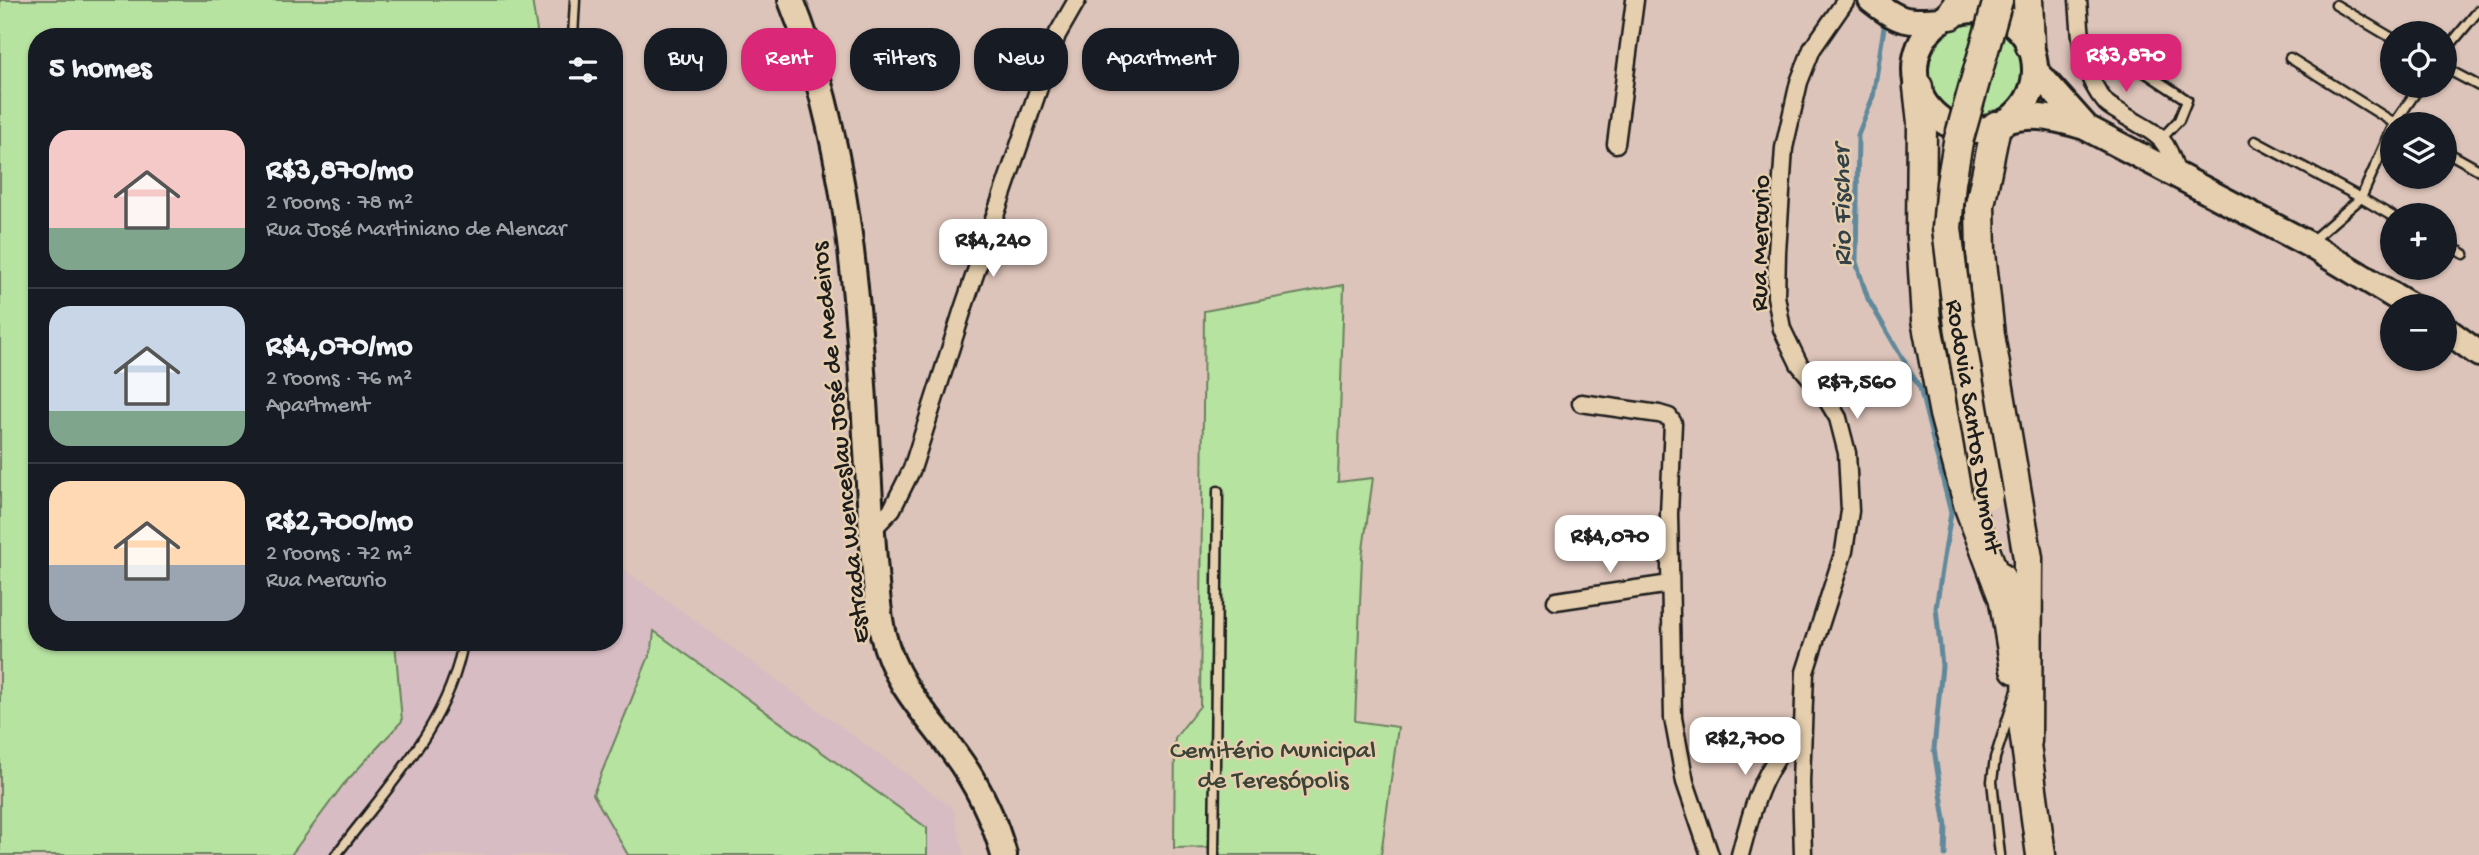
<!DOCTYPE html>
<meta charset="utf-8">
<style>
body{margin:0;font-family:"Gochi Hand",sans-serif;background:#242831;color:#f1f3f6;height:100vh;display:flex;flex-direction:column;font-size:26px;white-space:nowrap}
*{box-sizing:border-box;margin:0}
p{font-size:23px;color:#9ea1a6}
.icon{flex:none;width:38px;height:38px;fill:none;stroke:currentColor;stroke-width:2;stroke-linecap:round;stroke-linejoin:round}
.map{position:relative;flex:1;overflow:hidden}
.side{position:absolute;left:28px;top:28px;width:595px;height:623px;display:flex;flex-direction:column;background:#171b24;border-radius:28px;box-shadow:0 2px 5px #0004}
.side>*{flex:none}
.guide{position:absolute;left:644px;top:28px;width:665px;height:63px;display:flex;gap:14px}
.buttons{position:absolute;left:2380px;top:21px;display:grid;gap:14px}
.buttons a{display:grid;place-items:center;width:77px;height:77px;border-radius:50%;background:#171b24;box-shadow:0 2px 5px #0004;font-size:35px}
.price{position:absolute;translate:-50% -60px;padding:0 16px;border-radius:14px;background:#fff;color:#222;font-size:23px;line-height:46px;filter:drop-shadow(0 2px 4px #0008)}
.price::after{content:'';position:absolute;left:50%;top:42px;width:21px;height:16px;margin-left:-10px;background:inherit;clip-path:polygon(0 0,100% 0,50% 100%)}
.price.on{background:#db2777;color:#fff}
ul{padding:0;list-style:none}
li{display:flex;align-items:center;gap:21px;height:175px;padding:0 21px}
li+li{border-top:2px solid #363941}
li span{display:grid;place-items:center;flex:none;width:196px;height:140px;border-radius:21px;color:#555}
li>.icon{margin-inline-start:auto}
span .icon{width:84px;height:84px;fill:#fffc;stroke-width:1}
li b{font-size:30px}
h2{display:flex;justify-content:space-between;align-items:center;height:84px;padding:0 21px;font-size:30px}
.tag{padding:0 24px;border-radius:28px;background:#171b24;box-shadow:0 2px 5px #0004;font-size:24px;line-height:63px}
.tag.on{background:#db2777;color:#fff}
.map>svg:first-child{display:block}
</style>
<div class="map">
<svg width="2479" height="855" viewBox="0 0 2479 855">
<rect width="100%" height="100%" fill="#ddc4ba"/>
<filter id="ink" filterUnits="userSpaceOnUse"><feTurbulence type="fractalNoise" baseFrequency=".0143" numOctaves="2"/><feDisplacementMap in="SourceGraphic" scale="14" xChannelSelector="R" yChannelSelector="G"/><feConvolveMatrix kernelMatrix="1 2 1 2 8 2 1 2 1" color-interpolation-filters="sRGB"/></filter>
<g filter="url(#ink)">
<path fill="#d7bcc3" d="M614,562L953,808L964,855H271L370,642H614Z"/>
<path fill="#b7e3a1" stroke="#6a805e" stroke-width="2" d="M0,0H532L538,37H37V642H395L402,721L343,785L291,855H0Z
M1978,24L1953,116C1909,91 1928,22 1978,24Z
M2000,30C2040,54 2023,121 1975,121Z
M1344,285L1338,482L1373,478L1362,557L1355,721L1398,727L1381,855H1216V847L1174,848L1175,738L1200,706L1204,311Z
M654,631L927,828V855H628L593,794L652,649Z"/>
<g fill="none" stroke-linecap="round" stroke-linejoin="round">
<path stroke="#60899b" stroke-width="5" d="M1885,21L1873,97L1858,135L1856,262L1868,299L1920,388L1951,513L1936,608L1942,666L1934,749L1946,826L1945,855"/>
<g stroke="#1c1c1c" stroke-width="13">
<path id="lane" d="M2336,5L2392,38
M573,37L575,0
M2445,51L2479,10
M2290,58L2396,124
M2134,65L2187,100L2179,120L2162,138
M2445,68L2479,86
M2394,124L2420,86
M2255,141L2361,198L2392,129
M2445,151L2479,170
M2310,242L2361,198L2392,216
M2445,244L2464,254
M336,855C384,791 450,724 463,642
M1214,855L1218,491
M2000,855L1992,781L1995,758L2016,693"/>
</g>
<g stroke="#1c1c1c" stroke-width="21">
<path id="street" d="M2078,0C2081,36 2080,74 2106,103C2111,108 2118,111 2124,115C2155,134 2166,134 2176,172
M1616,144L1635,0
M1581,403L1659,414L1669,417L1673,423L1669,514L1673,718L1685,782L1710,855
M872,530L892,509L912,469L963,309L1057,35L1077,0
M1556,601L1670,584
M1740,855C1755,797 1763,771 1802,724
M1803,855L1801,782L1805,672L1844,551L1850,511L1847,453L1838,418L1823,393L1799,364L1782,329L1776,296L1777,252L1784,148L1799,82L1812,49L1846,0"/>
</g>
<g stroke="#1c1c1c" stroke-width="30">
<path id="primary" d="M791,0C846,137 858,289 866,435C869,481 871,526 875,572C877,593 878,614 883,635C896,685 924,711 953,751C976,782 994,818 1004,855
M1871,0C1899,22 1906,23 1941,20
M1915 70a60 60 0 1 1 120 0a60 60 0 1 1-120 0Z
M2036,71L2085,126
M2006,121C2034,112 2058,119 2085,127L2308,244L2411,306
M2445,329L2479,354"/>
</g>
<g stroke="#1c1c1c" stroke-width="33">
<path id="highway" d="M2028,0L2030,45
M1951,15L1960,0
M1918,87L1922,123L1921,237L1926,320L1944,414L1969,507L2002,595
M1996,126L1980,205L1981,253L1990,335L2028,558L2027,741
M2000,577L2015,669
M2023,723L2041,855"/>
</g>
<use href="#lane" stroke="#e6cfae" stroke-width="8"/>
<use href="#street" stroke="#e6cfae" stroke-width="16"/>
<use href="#primary" stroke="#e6cfae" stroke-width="24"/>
<use href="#highway" stroke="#e6cfae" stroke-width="28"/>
<g stroke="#1c1c1c" stroke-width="33" stroke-linecap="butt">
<path id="highway-bridge" d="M1988,495L1959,326L1947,228L1951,183L1958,142L1998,0"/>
</g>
<use href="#highway-bridge" stroke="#e6cfae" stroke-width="28"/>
</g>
</g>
<g text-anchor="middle" stroke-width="5" stroke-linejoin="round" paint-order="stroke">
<g font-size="26" fill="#1c1c1c" stroke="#e6cfae">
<text transform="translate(1758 243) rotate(-89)" y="9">Rua Mercurio</text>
<text transform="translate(1976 426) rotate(81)" y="9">Rodovia Santos Dumont</text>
<text transform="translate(838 443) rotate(-96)" y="9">Estrada Wenceslau José de Medeiros</text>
</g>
<g font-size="26" fill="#3b4437" stroke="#e6cfae">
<text x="1273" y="757">Cemitério Municipal<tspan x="1273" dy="30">de Teresópolis</tspan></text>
</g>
<g font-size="28" font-style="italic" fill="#334046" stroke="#e6cfae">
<text transform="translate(1839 206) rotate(-91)" y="10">Rio Fischer</text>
</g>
</g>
</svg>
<div class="buttons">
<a><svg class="icon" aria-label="locate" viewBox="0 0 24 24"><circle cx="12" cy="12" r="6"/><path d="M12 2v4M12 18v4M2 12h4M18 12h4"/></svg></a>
<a><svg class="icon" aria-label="layers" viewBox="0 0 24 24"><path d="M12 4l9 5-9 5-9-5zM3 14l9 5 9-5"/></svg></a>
<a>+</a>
<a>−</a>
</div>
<b class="price on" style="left:2126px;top:94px">R$3,870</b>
<b class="price" style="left:993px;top:279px">R$4,240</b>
<b class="price" style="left:1857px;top:421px">R$7,560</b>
<b class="price" style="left:1610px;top:575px">R$4,070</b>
<b class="price" style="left:1745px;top:777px">R$2,700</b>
<div class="guide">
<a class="tag">Buy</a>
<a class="tag on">Rent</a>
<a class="tag">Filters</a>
<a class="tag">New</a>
<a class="tag">Apartment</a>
</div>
<section class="side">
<h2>5 homes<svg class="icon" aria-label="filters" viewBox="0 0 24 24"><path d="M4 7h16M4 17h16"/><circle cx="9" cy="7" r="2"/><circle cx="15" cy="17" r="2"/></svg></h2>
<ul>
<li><span style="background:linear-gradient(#f6c9c9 70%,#7fa58c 0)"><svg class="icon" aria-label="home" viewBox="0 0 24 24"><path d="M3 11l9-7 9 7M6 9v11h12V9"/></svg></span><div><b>R$3,870/mo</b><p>2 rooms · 78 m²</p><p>Rua José Martiniano de Alencar</p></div></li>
<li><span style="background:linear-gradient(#c9d6e8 75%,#7fa58c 0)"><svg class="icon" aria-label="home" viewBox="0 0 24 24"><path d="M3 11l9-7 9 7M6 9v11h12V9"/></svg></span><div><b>R$4,070/mo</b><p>2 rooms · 76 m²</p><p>Apartment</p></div></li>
<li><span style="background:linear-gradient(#ffd9b3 60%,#9aa5b1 0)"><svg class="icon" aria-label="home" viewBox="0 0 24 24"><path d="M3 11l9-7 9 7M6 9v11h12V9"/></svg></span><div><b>R$2,700/mo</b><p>2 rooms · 72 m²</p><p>Rua Mercurio</p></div></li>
</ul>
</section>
</div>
